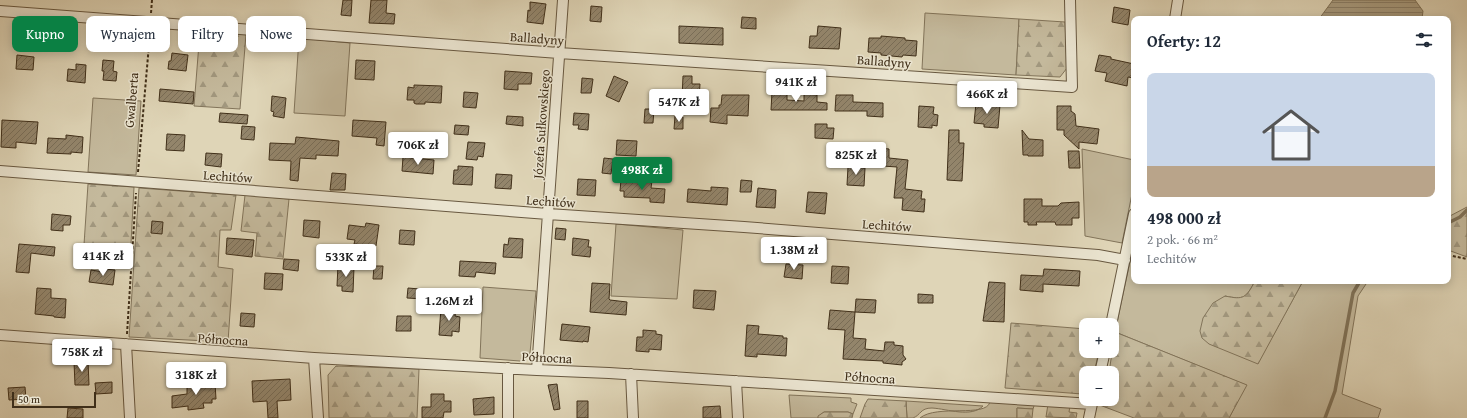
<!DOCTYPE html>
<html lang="pl">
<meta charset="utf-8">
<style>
body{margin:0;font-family:"Gentium Book Plus",serif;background:#f2f2f3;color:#1f2937;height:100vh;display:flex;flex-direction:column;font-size:15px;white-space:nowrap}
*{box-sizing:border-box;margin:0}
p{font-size:13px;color:#747a83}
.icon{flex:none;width:22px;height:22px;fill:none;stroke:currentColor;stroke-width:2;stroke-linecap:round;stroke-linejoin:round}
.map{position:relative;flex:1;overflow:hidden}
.side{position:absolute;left:1131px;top:16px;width:320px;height:268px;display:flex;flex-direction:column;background:#fff;border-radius:8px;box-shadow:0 2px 10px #0003}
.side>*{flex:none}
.guide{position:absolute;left:12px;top:16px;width:380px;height:36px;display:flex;gap:8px}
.controls{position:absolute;left:1079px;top:318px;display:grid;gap:8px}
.controls a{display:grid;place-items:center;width:40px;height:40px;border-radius:8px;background:#fff;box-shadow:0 2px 10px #0003;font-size:20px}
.scale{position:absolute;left:12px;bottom:10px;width:84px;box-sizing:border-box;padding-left:4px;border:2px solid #402f19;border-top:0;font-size:11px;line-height:14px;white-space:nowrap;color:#402f19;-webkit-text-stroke:3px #eae4d0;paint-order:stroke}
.price{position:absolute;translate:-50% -34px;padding:0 9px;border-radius:4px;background:#fff;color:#222;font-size:13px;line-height:26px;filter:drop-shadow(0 1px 2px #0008)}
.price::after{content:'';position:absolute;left:50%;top:24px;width:12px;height:9px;margin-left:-6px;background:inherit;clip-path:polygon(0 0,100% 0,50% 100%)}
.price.selected{background:#0b8043;color:#fff}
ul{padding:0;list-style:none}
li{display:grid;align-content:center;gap:8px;height:212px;padding:0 16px}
li span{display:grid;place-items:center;height:124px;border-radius:8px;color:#555}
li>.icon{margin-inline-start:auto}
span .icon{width:72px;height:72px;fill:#fffc;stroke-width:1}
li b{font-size:17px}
h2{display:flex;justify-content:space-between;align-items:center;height:48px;padding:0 16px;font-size:17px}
.pill{padding:0 14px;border-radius:8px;background:#fff;box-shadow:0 2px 10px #0003;font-size:14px;line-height:36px}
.pill.selected{background:#0b8043;color:#fff}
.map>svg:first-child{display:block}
</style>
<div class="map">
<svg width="1467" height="418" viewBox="0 0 1467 418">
<defs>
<pattern id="forest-firs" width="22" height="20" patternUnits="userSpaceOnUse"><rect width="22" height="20" fill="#c4b99c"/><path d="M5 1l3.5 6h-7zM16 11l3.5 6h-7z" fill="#a1977e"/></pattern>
<pattern id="water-rules" width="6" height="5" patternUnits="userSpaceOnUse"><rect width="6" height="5" fill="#a99d81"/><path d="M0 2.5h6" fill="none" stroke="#8b8069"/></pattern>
<pattern id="building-hatch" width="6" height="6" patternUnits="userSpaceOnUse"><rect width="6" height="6" fill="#93856b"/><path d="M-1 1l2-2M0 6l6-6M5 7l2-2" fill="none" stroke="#796d57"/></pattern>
</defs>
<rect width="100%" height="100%" fill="#dfd5b7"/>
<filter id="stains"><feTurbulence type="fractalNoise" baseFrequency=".005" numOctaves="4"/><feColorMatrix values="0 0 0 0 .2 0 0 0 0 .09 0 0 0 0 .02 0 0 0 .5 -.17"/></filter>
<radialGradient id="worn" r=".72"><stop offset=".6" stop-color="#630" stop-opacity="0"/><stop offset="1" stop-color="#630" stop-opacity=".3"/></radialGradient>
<path fill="#c4b99c" stroke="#82745a" d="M925,13L1019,19L1016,75L922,69Z
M299,38L350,43L345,116L294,113Z
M93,98L141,101L136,175L88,172Z
M1082,149L1134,160V184L1122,243L1085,236Z
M616,224L683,230L677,299L611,296Z
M1134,243V281H1255C1246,298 1244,300 1225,296L1258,363L1303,281H1368L1358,296L1342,394L1381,409L1378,418H1229L1246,385L1115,332Z
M483,287L536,291L530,353L520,361L480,358Z
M789,395L851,398V402L857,404L853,414L848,412H824L819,416L818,418H791Z
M906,401L983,406C971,418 948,409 932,408C920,408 921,415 913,418C911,418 909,418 907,418Z
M990,402L1032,403L1034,406L1033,409L1017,408V418H920C937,404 986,418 990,402Z"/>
<path fill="url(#forest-firs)" stroke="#82745a" d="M1019,19L1065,22L1067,68L1060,77L1016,75Z
M200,31L246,34L240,109L194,106Z
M88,184L134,187L130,262L83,260Z
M139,188L236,195L231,230H220L218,267L233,269L228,342L129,337Z
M245,195L289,199L283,259L255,256L257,233L241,231Z
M1467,207V257L1448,250V217Z
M1255,281H1303L1258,364L1209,344L1202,338L1200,331L1203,318L1213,303L1225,296C1244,300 1246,298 1255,281Z
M1011,323L1086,329V351H1099L1094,373H1086V390L1082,394L1005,388Z
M1115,332L1247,385L1229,418H1134L1097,404L1101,399H1112V373H1109Z
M336,366L419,369L417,418H329L328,375Z
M868,399L906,401L907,418H860L865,404Z
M1048,404L1070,406L1069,412L1077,413L1076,418L1046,417Z
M1017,408L1033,409L1032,418H1017Z
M824,412H848L853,414L852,418H818V416Z"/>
<path fill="url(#water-rules)" stroke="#7f7157" d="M1333,0H1415L1423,11L1422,19H1319Z"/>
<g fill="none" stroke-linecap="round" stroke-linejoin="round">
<path stroke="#7f7157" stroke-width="3.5" d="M1448,223L1460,217L1467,210
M1325,418L1335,391L1353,293L1360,281"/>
</g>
<path fill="url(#building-hatch)" stroke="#402f19" d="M343,0H352L351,16L341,15Z
M371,0H387L386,13L395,14L394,24L369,23Z
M530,2L546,4L543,24L527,22L528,10L530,11Z
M591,6L602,7L601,22L590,21Z
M1114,7L1130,10L1128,25L1112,22Z
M742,17L756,18V29L741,28Z
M679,26L723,28V45L679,43Z
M818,26L841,28L839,49L809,48L810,36H817Z
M881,36L905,38V40L917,41L916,56L903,55L902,57L881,55V53L868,52L869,38H881Z
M172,53L188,55L186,71L168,69L169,61H171Z
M17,55L34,57L33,70L16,69Z
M1099,55L1111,57V59L1134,64V78L1128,77L1127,86L1105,81L1107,73L1095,71Z
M103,60L114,61L113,71L117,72L116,81L103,80L104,71H102Z
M356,60L375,61L374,80L355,79Z
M76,64L86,65L85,83L67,81L68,69L76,70Z
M505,71L532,73L531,84H518V90L504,89Z
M614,76L628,82L619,102L606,96Z
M683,76H692V84H700L699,99H682Z
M582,78L593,79L591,93H581Z
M414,85L442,86L441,103L425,102V104H416L414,103V100H407L408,87L414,88Z
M160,89L194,92L193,104L159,101Z
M464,92L478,93L476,108L463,107Z
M772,92H787V100L804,101V94L817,95V102L827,103V110H771Z
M722,95H749L748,116L727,115V124L710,122L711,108H719V105H721Z
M836,95H853V102L883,103V117L867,116V111H835Z
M272,96L286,98L284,118L273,116L274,112L271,111Z
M976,103L1000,105L998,128L984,127V124L974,123Z
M919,106L934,107L933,114L938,115L937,126L932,125V128L918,127Z
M1057,106H1071V111L1075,114L1076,126L1099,129L1097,144L1079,142V149L1064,135V130H1057Z
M645,109H654L653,123H644Z
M220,113L248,115L247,124L219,122Z
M574,113L589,114L588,130L578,129L579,125H573Z
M507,116L523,117V126L506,124Z
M675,116L683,117V129H674Z
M2,120L38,122L36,144L16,142V148L1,147Z
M353,120L386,122L384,146L376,145L377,138L352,136Z
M815,124H827V128H834L833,139L815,138Z
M455,125L469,126L468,135L454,134Z
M242,126L255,127L254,140L241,139Z
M949,130H959V143H964L962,181L947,180Z
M1022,130L1029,139L1043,140V156H1028V155H1023Z
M167,134L185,135L184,151L166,150Z
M66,135L83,137L82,153L71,152V154L47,153L48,138L66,139Z
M296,137L339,141L338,156L316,155V159L300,158L298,181L290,180L291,161L269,160L270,143L295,144Z
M617,140L637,141L636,156L616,155Z
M468,142L485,143L483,157L478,156L477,160L466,159Z
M870,147L889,149V158L908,160L905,189L922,191L921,199H925L924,212L902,210L903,198H894L897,167L868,165Z
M1068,151H1079L1080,168H1069Z
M206,153L222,154L221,167L205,165Z
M403,157L434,160L433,174L402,171Z
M604,158L613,159L611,174L602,173Z
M458,166L473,167L472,185L453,184L454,170H458Z
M848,167L865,168L864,186L847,185Z
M332,173L346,174L345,190H330Z
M496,174L512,175L511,189L495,188Z
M578,179L596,180L595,196L577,195Z
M621,180L652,181L651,188L665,189L664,203L650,202V198L624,197V191H620Z
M741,180L752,181L751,192H740Z
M711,187L728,188L727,205L687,202L688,189L711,191Z
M758,188L776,190L775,208L756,207Z
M808,192L827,193L825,214L806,212Z
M1024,199H1042V206H1058L1061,203L1079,202V218H1072V225H1056L1055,222H1036L1037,225H1028V222H1024Z
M52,214L71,216L70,225H63V231L51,230Z
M304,220L320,221L319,238L303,236Z
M152,221L163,222L162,234L151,233Z
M366,223L379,225L376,246L354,244L355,240L347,239L349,225L365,227Z
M556,228L566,229L565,240L555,239Z
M400,230L415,231L414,245L399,244Z
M227,238L254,240L252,257L226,254Z
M509,238L523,239L522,258L503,257L504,244L508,245Z
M573,238L589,240L588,247H591L590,257L572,255Z
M19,244L55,247L54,256L31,253L29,273L16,272Z
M284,259L299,260L298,271L283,269Z
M460,261L496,263L495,274L476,272L475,277L459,276Z
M786,264L803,265L802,279L784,277Z
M338,265L354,267L353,292L342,291V286H337Z
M374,266H383L382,279H373Z
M832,266L849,267L848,284L831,283Z
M104,269L115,270L113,285L89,282L91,270L104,272Z
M1044,269L1080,271L1079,286L1043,284V292L1020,290L1021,275L1043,276Z
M265,273L283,274L282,290L264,289Z
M989,282L1005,283L1004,322L983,321Z
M592,283L610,284L609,299L610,300L627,302L626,315L590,312Z
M37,288L51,289V298L66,299L65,318L54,317V316L35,314Z
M408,288L443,291L442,299L425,298V299L407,298Z
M694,290L716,291L714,310L693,308Z
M918,294L933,295V303H918Z
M856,299L876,300L875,313L855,312L853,338L866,339L865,349L884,351L885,342H894V345L903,346V355L906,359L902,362V365L883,363V361L843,359L845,330L828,329L830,310L855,312Z
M441,308L456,309L455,316L460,317L459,332L452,331V336L439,335Z
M241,313L255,314L254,327L240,326Z
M397,316H411V331H396Z
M562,324L590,327L588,342L583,341V342L560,340Z
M747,325L759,326L758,334L783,336V338H787L786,356L757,354V357L745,356Z
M643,330L656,331V334L662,335L661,350L649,349V352L636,351L637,337H643Z
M88,361L89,385H75L74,362Z
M290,379L291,400L277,401L278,418H268L267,401L253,402L252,381Z
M112,382V393L96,394L95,383Z
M198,382V384L215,383L216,399H212V403H203L204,408L188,410V406L172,408V396L187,394V383Z
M557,384L560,409L554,410L548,385Z
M25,387L26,399L9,400L8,388Z
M431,394H444V401H451V412H444L443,418H422V407H431Z
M494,397V414L474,415L473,399Z
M577,401H588V418H577Z
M720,406L721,418H703V407Z
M68,408L83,409V418H67Z"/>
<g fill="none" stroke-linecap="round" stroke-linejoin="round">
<g stroke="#685840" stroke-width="12">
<path id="street" d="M0,11L559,53L1072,87L1070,0
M1175,19L1178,0
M0,171L548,214L744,227L1098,255L1125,260
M1111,325L1134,214
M0,335L314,358L537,370L609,373L1092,404
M126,344L130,418
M314,358L318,418
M508,368V418
M537,370L563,0
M1100,373L1105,351
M631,374L633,418
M736,381L738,418
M1089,418L1093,399"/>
</g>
<path stroke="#402f19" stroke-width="2" stroke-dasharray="3 2" stroke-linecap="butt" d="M151,13L152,0
M138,172L150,33
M1448,255L1467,259
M127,334L136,193"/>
<use href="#street" stroke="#eae4d0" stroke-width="10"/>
</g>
<g text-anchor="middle" stroke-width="3" stroke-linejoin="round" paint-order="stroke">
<g font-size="13" fill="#402f19" stroke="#eae4d0">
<text transform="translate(537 38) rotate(4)" y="5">Balladyny</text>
<text transform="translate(884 61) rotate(4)" y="5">Balladyny</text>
<text transform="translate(131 100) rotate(-85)" y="5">Gwalberta</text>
<text transform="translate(541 124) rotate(-86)" y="5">Józefa Sułkowskiego</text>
<text transform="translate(228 176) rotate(4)" y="5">Lechitów</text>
<text transform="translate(551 201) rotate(4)" y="5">Lechitów</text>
<text transform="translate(887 225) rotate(4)" y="5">Lechitów</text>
<text transform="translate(223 339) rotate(4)" y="5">Północna</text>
<text transform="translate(547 357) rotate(3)" y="5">Północna</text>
<text transform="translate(870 377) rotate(4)" y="5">Północna</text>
</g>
</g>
<rect width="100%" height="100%" filter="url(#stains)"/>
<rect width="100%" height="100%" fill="url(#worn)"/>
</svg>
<div class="controls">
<a>+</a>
<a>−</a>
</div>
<div class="scale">50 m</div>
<b class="price" style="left:796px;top:103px">941K zł</b>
<b class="price" style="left:987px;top:115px">466K zł</b>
<b class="price" style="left:679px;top:123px">547K zł</b>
<b class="price" style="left:418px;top:166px">706K zł</b>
<b class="price" style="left:856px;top:176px">825K zł</b>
<b class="price selected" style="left:642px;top:191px">498K zł</b>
<b class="price" style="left:794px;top:271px">1.38M zł</b>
<b class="price" style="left:103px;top:277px">414K zł</b>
<b class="price" style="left:346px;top:278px">533K zł</b>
<b class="price" style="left:449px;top:322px">1.26M zł</b>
<b class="price" style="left:82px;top:373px">758K zł</b>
<b class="price" style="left:196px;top:396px">318K zł</b>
<div class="guide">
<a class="pill selected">Kupno</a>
<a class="pill">Wynajem</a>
<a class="pill">Filtry</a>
<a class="pill">Nowe</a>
</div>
<section class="side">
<h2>Oferty: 12<svg class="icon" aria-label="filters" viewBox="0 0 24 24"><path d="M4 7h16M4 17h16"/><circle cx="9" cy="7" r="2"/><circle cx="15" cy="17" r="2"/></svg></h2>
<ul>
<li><span style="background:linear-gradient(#c9d6e8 75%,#b9a48a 0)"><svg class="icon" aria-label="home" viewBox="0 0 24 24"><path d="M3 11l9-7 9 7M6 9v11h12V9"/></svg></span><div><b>498 000 zł</b><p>2 pok. · 66 m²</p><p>Lechitów</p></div></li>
</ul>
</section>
</div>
